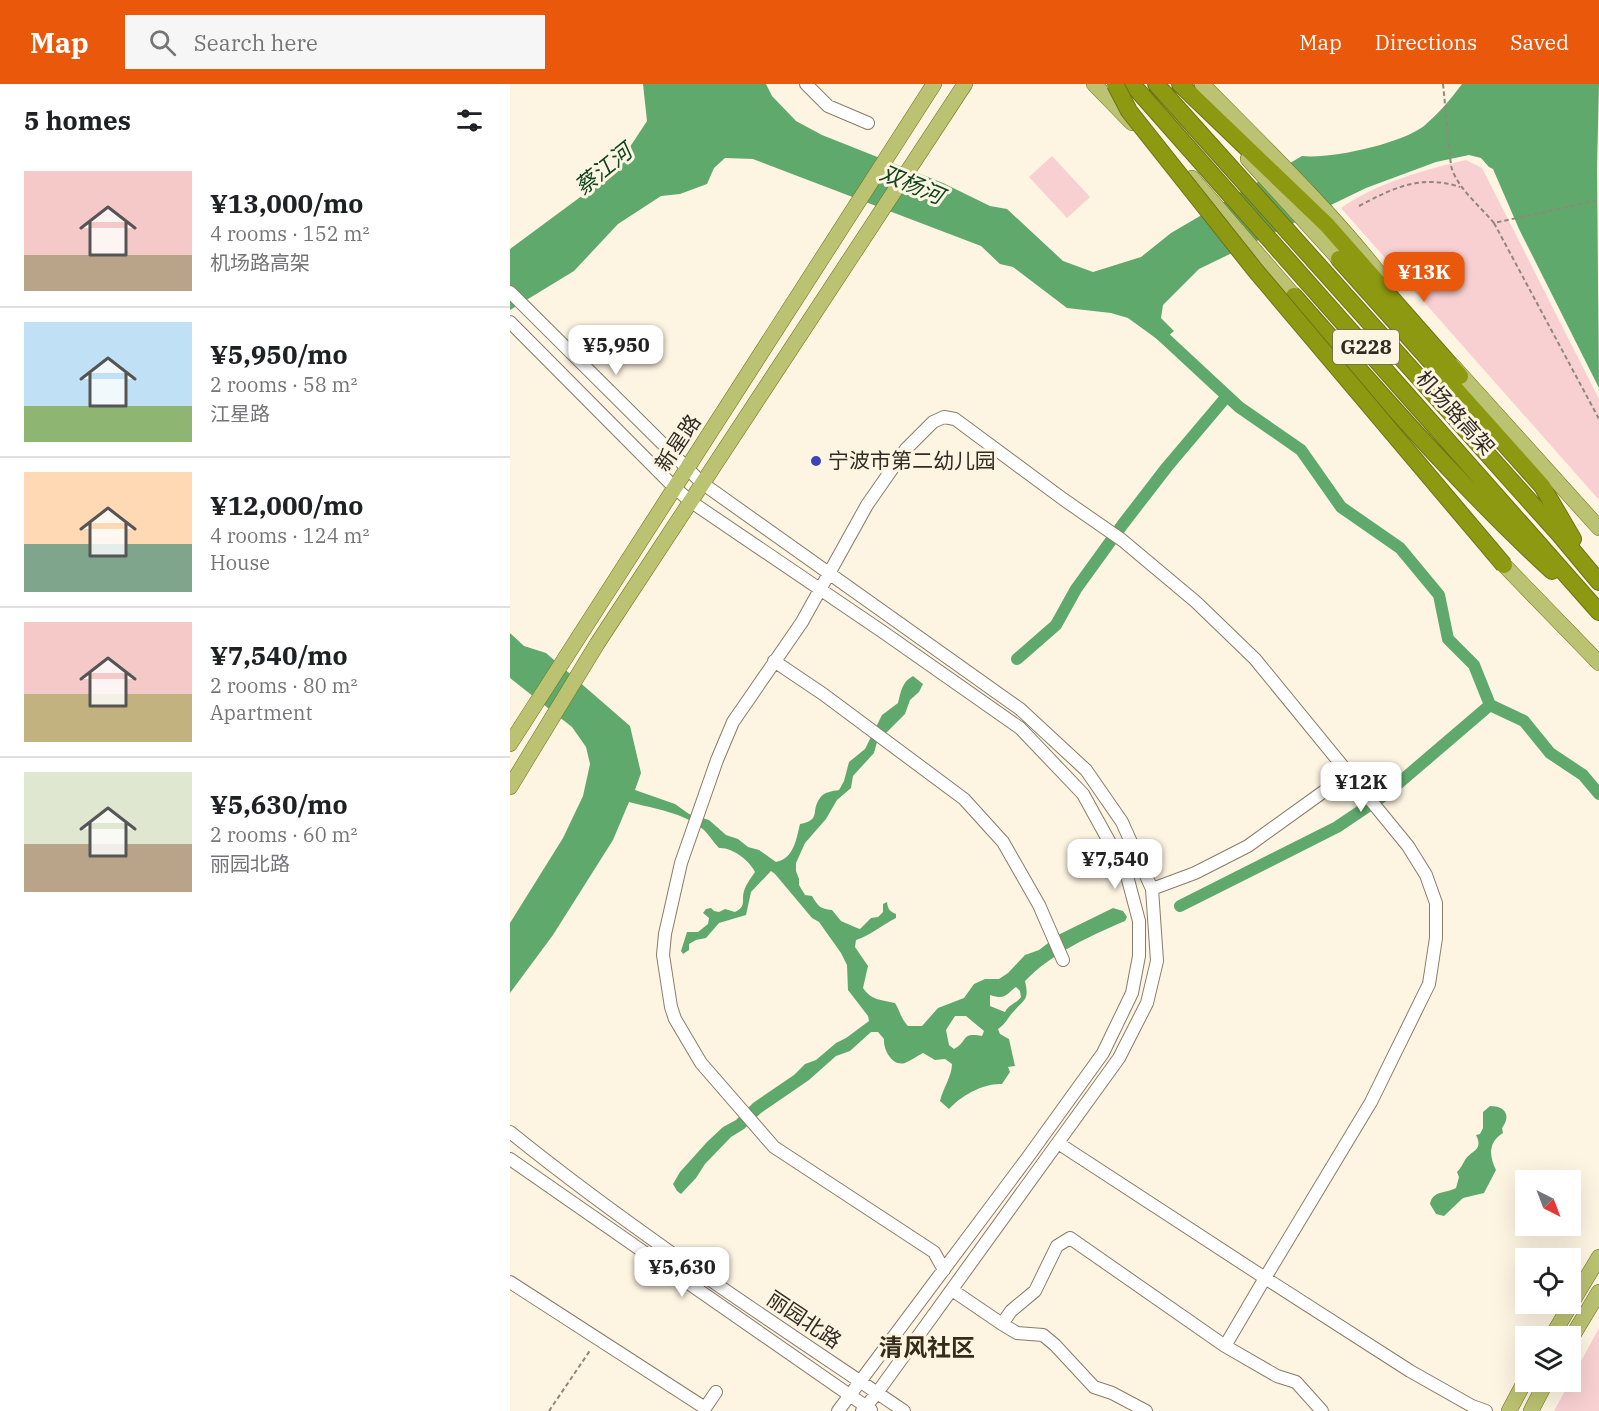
<!DOCTYPE html>
<meta charset="utf-8">
<style>
body{margin:0;font-family:"IBM Plex Serif","Noto Sans SC",serif;background:#f6f6f6;color:#202124;height:100vh;display:flex;flex-direction:column;font-size:22px;white-space:nowrap}
*{box-sizing:border-box;margin:0}
p{font-size:20px;color:#757577}
.icon{flex:none;width:33px;height:33px;fill:none;stroke:currentColor;stroke-width:2;stroke-linecap:round;stroke-linejoin:round}
.map{position:relative;flex:1;overflow:hidden}
.panel{display:flex;flex-direction:column;background:#fff;width:510px}
.panel>*{flex:none}
.needle{width:39px;rotate:138deg}
.controls{position:absolute;left:1005px;top:1086px;display:grid;gap:12px}
.controls a{display:grid;place-items:center;width:66px;height:66px;border-radius:0px;background:#fff;box-shadow:0 6px 24px #0002;font-size:30px}
.price{position:absolute;translate:-50% -51px;padding:0 14px;border-radius:12px;background:#fff;color:#222;font-size:20px;line-height:39px;filter:drop-shadow(0 2px 3px #0008)}
.price::after{content:'';position:absolute;left:50%;top:36px;width:18px;height:14px;margin-left:-9px;background:inherit;clip-path:polygon(0 0,100% 0,50% 100%)}
.price.active{background:#ea580c;color:#fff}
ul{padding:0;list-style:none}
li{display:flex;align-items:center;gap:18px;height:150px;padding:0 24px}
li+li{border-top:2px solid #e0e0e0}
li span{display:grid;place-items:center;flex:none;width:168px;height:120px;border-radius:0px;color:#555}
li>.icon{margin-inline-start:auto}
span .icon{width:72px;height:72px;fill:#fffc;stroke-width:1}
li b{font-size:26px}
h2{display:flex;justify-content:space-between;align-items:center;height:72px;padding:0 24px;font-size:26px}
header{display:flex;align-items:center;gap:36px;box-sizing:border-box;height:84px;padding:0 30px;background:#ea580c;color:#fff}
header strong{font-size:28px}
nav{display:flex;gap:33px;margin-inline-start:auto;font-size:21px}
.search{width:420px;height:54px;background:#f6f6f6;display:flex;align-items:center;gap:15px;box-sizing:border-box;padding:0 21px;border-radius:0px;color:#757577;font-size:22px}
main{display:flex;flex:1;min-height:0}
.map>svg:first-child{display:block}
</style>
<header>
<strong>Map</strong>
<div class="search"><svg class="icon" aria-label="search" viewBox="0 0 24 24"><circle cx="10" cy="10" r="6"/><path d="M15 15l6 6"/></svg>Search here</div>
<nav><a>Map</a><a>Directions</a><a>Saved</a></nav>
</header>
<main>
<section class="panel">
<h2>5 homes<svg class="icon" aria-label="filters" viewBox="0 0 24 24"><path d="M4 7h16M4 17h16"/><circle cx="9" cy="7" r="2"/><circle cx="15" cy="17" r="2"/></svg></h2>
<ul>
<li><span style="background:linear-gradient(#f6c9c9 70%,#b9a48a 0)"><svg class="icon" aria-label="home" viewBox="0 0 24 24"><path d="M3 11l9-7 9 7M6 9v11h12V9"/></svg></span><div><b>¥13,000/mo</b><p>4 rooms · 152 m²</p><p>机场路高架</p></div></li>
<li><span style="background:linear-gradient(#bfe0f5 70%,#8fb573 0)"><svg class="icon" aria-label="home" viewBox="0 0 24 24"><path d="M3 11l9-7 9 7M6 9v11h12V9"/></svg></span><div><b>¥5,950/mo</b><p>2 rooms · 58 m²</p><p>江星路</p></div></li>
<li><span style="background:linear-gradient(#ffd9b3 60%,#7fa58c 0)"><svg class="icon" aria-label="home" viewBox="0 0 24 24"><path d="M3 11l9-7 9 7M6 9v11h12V9"/></svg></span><div><b>¥12,000/mo</b><p>4 rooms · 124 m²</p><p>House</p></div></li>
<li><span style="background:linear-gradient(#f6c9c9 60%,#c2b280 0)"><svg class="icon" aria-label="home" viewBox="0 0 24 24"><path d="M3 11l9-7 9 7M6 9v11h12V9"/></svg></span><div><b>¥7,540/mo</b><p>2 rooms · 80 m²</p><p>Apartment</p></div></li>
<li><span style="background:linear-gradient(#dfe7d0 60%,#b9a48a 0)"><svg class="icon" aria-label="home" viewBox="0 0 24 24"><path d="M3 11l9-7 9 7M6 9v11h12V9"/></svg></span><div><b>¥5,630/mo</b><p>2 rooms · 60 m²</p><p>丽园北路</p></div></li>
</ul>
</section>
<div class="map">
<svg width="1089" height="1327" viewBox="0 0 1089 1327">
<rect width="100%" height="100%" fill="#fef4e2"/>
<path fill="#f8d0d2" d="M542,72L580,113L557,134L519,93Z
M956,76L972,84L1089,315V416L831,124C867,99 913,86 956,76Z
M1089,1244V1327H1044Z"/>
<path fill="#5fa96c" fill-rule="evenodd" d="M133,0H256L262,12L286,37L312,51L433,99L480,122L497,125L553,177L583,188L631,173L661,149L792,72C822,75 890,60 914,42C928,30 941,15 952,0H1089L1087,83L1089,304L1009,145L983,85L979,83L971,74L959,71L926,78L856,104L689,185L653,221L651,234L664,247L651,258L618,234L601,229L557,224L503,183L490,180L471,162L243,75L215,74L204,84L197,100L170,110L151,112L108,140L64,187L0,226V165L73,111L112,75L137,37Z
M0,549L14,562L36,569L120,642L131,689L125,706L165,720L179,730L199,736L216,751L228,755L238,763L249,766L266,778C284,774 286,756 290,740C312,736 300,727 310,714C314,708 322,707 329,706L334,697L339,678L355,665L372,631L388,619C391,607 392,598 403,592L413,600L409,608L400,616L395,630L367,658L364,669L343,692L341,704L327,716L316,735L295,759L286,779V787L289,795V801L295,811L302,812C308,822 310,825 322,826L331,837L347,844L350,845L361,834L368,833L373,828V820L377,818C378,825 379,827 386,830V834C372,841 361,851 346,856L345,863L358,882L353,904C361,916 371,916 385,919C390,927 391,935 398,942H412L428,924L454,914L464,900L475,895H489L498,889L515,871L529,866L550,850L603,824L613,827L617,833L615,837C580,852 542,869 515,897C519,915 516,914 504,927C498,933 496,940 488,945L490,950L499,955L505,982L498,983L500,988L492,1000C473,999 451,1012 439,1025L430,1017C433,1004 442,992 442,980L435,975L425,976L413,969C407,972 400,977 395,979C382,983 373,965 374,955L368,948H361L340,967L326,972L299,996L251,1029L234,1045L221,1053L195,1080L186,1094L171,1110L167,1107L163,1100L170,1088L197,1058L213,1043L226,1036L243,1019L284,991L295,980L306,976L326,959L336,954L359,937L358,932L338,906L337,881L331,869L309,838L302,834L265,790L261,787L241,808L236,831L209,839L196,854L186,856L179,860V866L173,870L171,867L177,848H188L198,840L199,834L193,829L196,825L201,824L204,827L209,828L215,825L225,828C237,822 231,817 234,807C236,800 241,794 245,788C240,777 222,763 209,764C204,759 200,752 194,746C173,728 145,725 119,718L103,756L43,851L0,909V839L53,754L73,712L80,680L76,663L62,643L0,594ZM506,903L510,907L511,913C506,920 499,920 495,928L480,922V911C496,916 495,911 506,903ZM445,932H456L474,947L472,952C450,948 459,957 444,965L439,961L436,946Z
M980,1022C996,1022 1001,1032 992,1044L993,1049C978,1058 979,1072 986,1086L974,1109L953,1114L934,1132L926,1130L920,1120C923,1106 935,1110 946,1104L949,1093L947,1088C951,1084 952,1081 955,1076C961,1066 974,1067 966,1051L970,1050L973,1044V1028Z"/>
<g fill="none" stroke-linecap="round" stroke-linejoin="round">
<path stroke="#5fa96c" stroke-width="12" d="M645,245L729,323L791,366L831,423L890,464L929,511L938,555L964,581L980,621L1014,637L1040,669L1073,691L1089,710
M507,575L546,541L566,505L613,440L657,383L717,312
M670,822L827,743L876,710L980,621"/>
<g stroke="#887c69" stroke-width="14">
<path id="minor" d="M296,0L318,22L358,39
M0,208L192,399L510,625L576,686L612,738L642,805L647,877L637,919L609,974L367,1309L352,1327
M0,238L164,403L180,417L373,548L510,644L573,710L616,788L629,837V872L622,909L593,969L518,1073L328,1327
M264,577L313,610L454,715L493,758L529,821L553,876
M642,805L685,789L738,762L813,708L836,688
M0,1048C125,1149 261,1237 394,1327
M0,1075L361,1326
M434,1186L424,1168L264,1063L191,979L165,935L161,923L153,871L155,850L171,779L207,676L223,638L292,538L357,421L396,365L423,338L434,333L445,335L553,415L612,456L686,518L745,575L898,762L916,791L926,819V854L919,900L861,1018L755,1194L548,1059
M0,1198L195,1324
M442,1206L492,1240L501,1227L525,1207L547,1162L560,1154L715,1262L755,1194L900,1287L962,1322L976,1327
M492,1240L507,1249L533,1251L545,1261L584,1303L602,1309L636,1327
M715,1262L767,1292L786,1298L812,1327
M193,1327L206,1308"/>
</g>
<g stroke="#6d7218" stroke-width="16">
<path id="major" d="M584,0L622,39
M692,0C752,61 815,121 868,188
M738,75L829,175
M682,94L784,212
M943,282L1089,444
M994,481L1089,579
M0,660L424,0
M0,703L87,560L455,0
M1042,1252L1089,1173
M1060,1256L1089,1208
M999,1327L1016,1295
M1021,1327L1036,1298"/>
</g>
<g stroke="#6d7218" stroke-width="18">
<path id="highway" d="M622,0L1089,528
M646,0L1049,450L1089,498
M670,0L817,141L950,292
M829,175L1032,402L1063,455
M784,212C867,306 949,401 1042,487"/>
</g>
<path stroke="#8f887b" stroke-width="2" stroke-dasharray="4.5 3" stroke-linecap="butt" d="M933,0L941,82C947,104 969,121 984,139L1089,116
M849,122C883,104 911,90 950,103
M984,139L1089,335
M39,1327L81,1265"/>
<use href="#minor" stroke="#fff" stroke-width="12"/>
<use href="#major" stroke="#bbc271" stroke-width="15"/>
<use href="#highway" stroke="#8e9912" stroke-width="16"/>
<g stroke="#6d7218" stroke-width="18" stroke-linecap="butt">
<path id="highway-bridge" d="M605,0L619,27L745,186L994,481"/>
</g>
<use href="#highway-bridge" stroke="#8e9912" stroke-width="16"/>
</g>
<circle fill="#3b45b9" stroke="#fef4e2" stroke-width="2" cx="306" cy="377" r="6"/>
<g text-anchor="middle" stroke-width="6" stroke-linejoin="round" paint-order="stroke">
<rect fill="#fef4e2" stroke="#6e675c" stroke-width="1.5" x="823" y="246" width="66" height="34" rx="4.5"/>
<g font-size="20" font-weight="bold" fill="#302b23">
<text x="856" y="270">G228</text>
</g>
<g font-size="21" fill="#302b23" stroke="#fef4e2">
<text transform="translate(945 329) rotate(48)" y="7">机场路高架</text>
<text transform="translate(168 359) rotate(-56)" y="7">新星路</text>
<text transform="translate(294 1236) rotate(34)" y="7">丽园北路</text>
</g>
<g font-size="21" fill="#302b23" stroke="#fef4e2" text-anchor="start">
<text x="318" y="384">宁波市第二幼儿园</text>
</g>
<g font-size="22" font-style="italic" fill="#0e451d" stroke="#fef4e2">
<text transform="translate(93 85) rotate(-39)" y="8">蔡江河</text>
<text transform="translate(402 100) rotate(23)" y="8">双杨河</text>
</g>
<g font-size="24" font-weight="bold" fill="#352b19" stroke="#fef4e2">
<text x="417" y="1272">清风社区</text>
</g>
</g>
</svg>
<div class="controls">
<a><svg class="needle" viewBox="-14 -14 28 28"><path d="M0-13l5 13h-10z" fill="#e53935"/><path d="M0 13l5-13h-10z" fill="#757577"/></svg></a>
<a><svg class="icon" aria-label="locate" viewBox="0 0 24 24"><circle cx="12" cy="12" r="6"/><path d="M12 2v4M12 18v4M2 12h4M18 12h4"/></svg></a>
<a><svg class="icon" aria-label="layers" viewBox="0 0 24 24"><path d="M12 4l9 5-9 5-9-5zM3 14l9 5 9-5"/></svg></a>
</div>
<b class="price active" style="left:914px;top:219px">¥13K</b>
<b class="price" style="left:106px;top:292px">¥5,950</b>
<b class="price" style="left:851px;top:729px">¥12K</b>
<b class="price" style="left:605px;top:806px">¥7,540</b>
<b class="price" style="left:172px;top:1214px">¥5,630</b>
</div>
</main>
